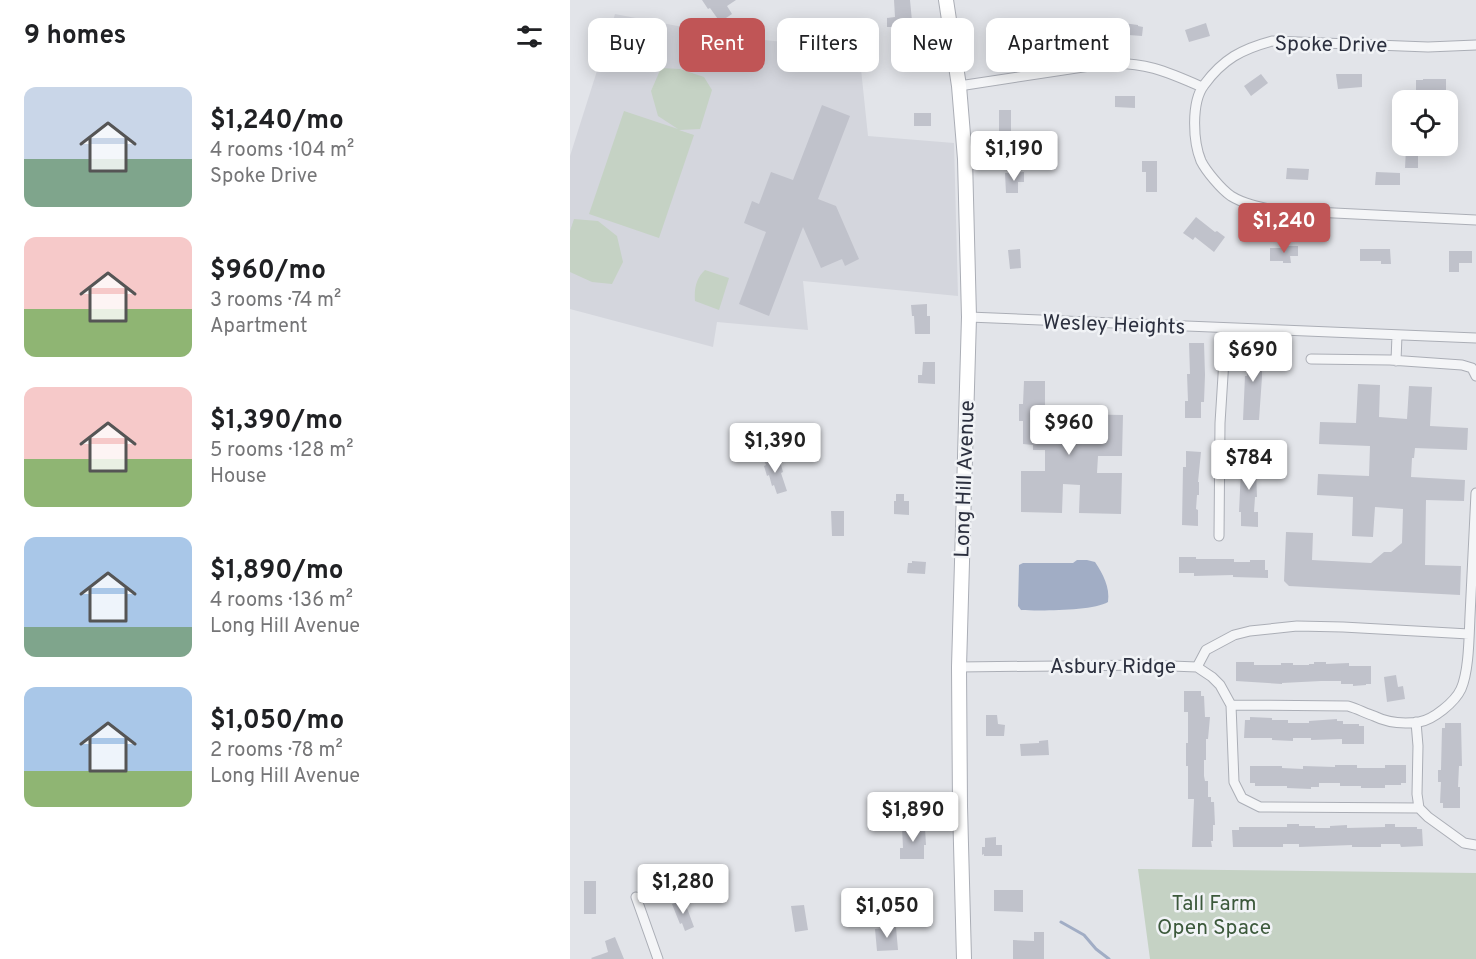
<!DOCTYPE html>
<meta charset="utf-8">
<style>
body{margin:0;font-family:Overpass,sans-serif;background:#f2f2f2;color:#202124;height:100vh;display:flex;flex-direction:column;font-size:22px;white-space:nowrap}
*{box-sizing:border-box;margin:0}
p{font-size:20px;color:#757577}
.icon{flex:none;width:33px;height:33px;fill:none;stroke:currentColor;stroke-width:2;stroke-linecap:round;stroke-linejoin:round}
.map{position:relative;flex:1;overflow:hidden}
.drawer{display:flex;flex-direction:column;background:#fff;width:570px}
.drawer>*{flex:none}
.top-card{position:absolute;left:18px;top:18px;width:570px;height:54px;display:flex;gap:12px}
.buttons{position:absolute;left:822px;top:90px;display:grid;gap:12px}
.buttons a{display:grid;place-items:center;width:66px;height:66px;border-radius:12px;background:#fff;box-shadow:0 3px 15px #0003;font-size:30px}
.price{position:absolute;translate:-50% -51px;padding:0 14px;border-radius:6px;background:#fff;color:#222;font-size:20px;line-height:39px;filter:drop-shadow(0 2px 3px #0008)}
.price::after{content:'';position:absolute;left:50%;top:36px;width:18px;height:14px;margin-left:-9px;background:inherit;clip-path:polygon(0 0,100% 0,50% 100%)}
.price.active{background:#c05556;color:#fff}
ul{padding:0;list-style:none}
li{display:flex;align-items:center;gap:18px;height:150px;padding:0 24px}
li span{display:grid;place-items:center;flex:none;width:168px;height:120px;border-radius:12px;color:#555}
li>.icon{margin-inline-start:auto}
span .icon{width:72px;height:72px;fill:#fffc;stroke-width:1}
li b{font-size:26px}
h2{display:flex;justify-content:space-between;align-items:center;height:72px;padding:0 24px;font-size:26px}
.tag{padding:0 21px;border-radius:12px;background:#fff;box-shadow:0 3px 15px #0003;font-size:21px;line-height:54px}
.tag.active{background:#c05556;color:#fff}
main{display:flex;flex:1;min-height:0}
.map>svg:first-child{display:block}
</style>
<main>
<section class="drawer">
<h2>9 homes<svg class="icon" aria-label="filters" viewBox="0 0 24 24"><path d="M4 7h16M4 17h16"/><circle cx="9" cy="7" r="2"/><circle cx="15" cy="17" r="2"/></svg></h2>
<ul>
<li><span style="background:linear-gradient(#c9d6e8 60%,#7fa58c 0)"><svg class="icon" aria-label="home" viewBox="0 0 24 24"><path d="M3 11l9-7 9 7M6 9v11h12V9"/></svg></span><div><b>$1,240/mo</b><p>4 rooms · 104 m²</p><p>Spoke Drive</p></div></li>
<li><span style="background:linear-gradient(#f6c9c9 60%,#8fb573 0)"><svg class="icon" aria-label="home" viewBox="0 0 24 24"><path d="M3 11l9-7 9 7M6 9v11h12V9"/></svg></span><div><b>$960/mo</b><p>3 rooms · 74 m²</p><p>Apartment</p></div></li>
<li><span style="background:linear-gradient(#f6c9c9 60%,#8fb573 0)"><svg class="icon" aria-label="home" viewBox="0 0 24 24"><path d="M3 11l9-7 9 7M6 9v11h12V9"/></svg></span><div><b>$1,390/mo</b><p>5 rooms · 128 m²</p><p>House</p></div></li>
<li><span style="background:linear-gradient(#a9c7e8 75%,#7fa58c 0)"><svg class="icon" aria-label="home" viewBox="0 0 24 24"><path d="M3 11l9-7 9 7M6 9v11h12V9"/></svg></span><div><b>$1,890/mo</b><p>4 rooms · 136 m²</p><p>Long Hill Avenue</p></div></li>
<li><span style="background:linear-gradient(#a9c7e8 70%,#8fb573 0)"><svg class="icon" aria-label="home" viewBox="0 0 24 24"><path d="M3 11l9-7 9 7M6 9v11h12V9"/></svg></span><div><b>$1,050/mo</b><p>2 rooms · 78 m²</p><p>Long Hill Avenue</p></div></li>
</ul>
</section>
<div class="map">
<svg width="906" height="959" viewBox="0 0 906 959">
<rect width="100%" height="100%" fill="#e2e4e9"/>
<path fill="#d4d6dd" d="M45,14L165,37L289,50L298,136L384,143L388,296L233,281L238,330L147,322L143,347L0,309V156Z"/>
<path fill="#c5d2c4" d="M91,68L110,69L134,77L142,90L130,129L109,130L124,135L89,238L19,214L54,111L108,129L88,116L81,91Z
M4,219L28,221L47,236L53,262L42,284L22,282L0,272V231Z
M135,270L159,278L149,310L125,301C124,289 126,278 135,270Z
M568,869L906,873V959H580Z"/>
<path fill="#a1adc5" d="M507,560H517L525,562C533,574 540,587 538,602C523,611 469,611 451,610L448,606L449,565L453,563H503Z"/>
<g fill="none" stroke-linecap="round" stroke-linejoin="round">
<path stroke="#a1adc5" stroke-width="3" d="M491,922L514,935L526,949L539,959"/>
</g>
<path fill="#c0c2cb" d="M132,0H166L157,6L162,14L150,22L140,8L138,9Z
M324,0H340L342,21H344L346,38L330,40L328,27H317V18L325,17Z
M546,22L568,25V26L573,27L572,36L545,34Z
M636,23L640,36L619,42L615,30Z
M439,24L440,35L437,36L438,46L420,48L419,26Z
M691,74L698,83L681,96L674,86Z
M766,74H792V87L768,89Z
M853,79H876V90H853V91H846V80H853Z
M545,96H565V108L545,107Z
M252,105L280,116L248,199L266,206L289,259L275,266L272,259L251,268L233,227L199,316L169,304L196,232L174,223L182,201L189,204L201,172L223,180Z
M429,110H441V132H429Z
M344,113H361V126H344Z
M836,149H843V156H848V168H835Z
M572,161H587V192H576V172H572Z
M717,168L739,169L738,180L716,179Z
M454,172V182H448V193H436L435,173Z
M806,172L830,173V185H805Z
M626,217L645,232L647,231L655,237L644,252L625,237L623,240L613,233Z
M711,246H728V256H720L721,263H713V261H700V248H711Z
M450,249L451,268L440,269L438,250Z
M790,249H820L821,264H811V261H790Z
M879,251H902V263H889V272H879Z
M357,304V316H360V334H345L344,316H342L341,305Z
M619,343H634L635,375L634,402H631V418H615V401H618L617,374H620Z
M676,346H692V377L689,420H673L675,376H677Z
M353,362H365V384L348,383V375H352Z
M454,381H475V408H498V414L553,415L552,456H528L527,473H552L551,514L509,513L510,485L493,484L492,513L451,512V471H475V450H463V445L453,444V421H449V404H453Z
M788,384L810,385L809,417L837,419L839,386L862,387L860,426L898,428L897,450L845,448L844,458H842L841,477L895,480L894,501L856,500L855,565L891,566L890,595L719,586L714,581L716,532L743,533L742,560L801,563L814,552H821L832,543L833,509L805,507L803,537L782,536L783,497L747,495L748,474L799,476L800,446L749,444L750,422L786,423Z
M616,451L631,452L628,482H629V495H627L626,509L628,510V526L612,525L613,467H616Z
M674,453L688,454V470H686L687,497H685L684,512H688V527L671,526V512H669L671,469H673Z
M204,455L206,462L210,461L213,472L211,473L217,491L207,494L204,485L202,486L199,475L197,476L194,466L196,465L193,458Z
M326,494H334V501H339V515L324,514V501H326Z
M261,511H274V536H262Z
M609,557H626V559H664V562H680V560H695V570H698V578L663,577V575L624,576V573H609Z
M342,561L356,562L355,574L337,573L338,563H342Z
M666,662H684V665H711V663H723V665H739V664H744V662H756V664L779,663V666H801V684H796V685L783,686V684H771V681H751L712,683V684L666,681Z
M826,675L828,687L833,686L835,699L817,702L814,677Z
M614,691H631V696H634L635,717H640L638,739H636V760H634V776L635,781H638V797H641V802H644L645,825H643V841H641L642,847H622L624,799H618V766H616V743H618V712H614Z
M416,715H427L428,724L435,725L434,736H416Z
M680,717L702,718V720H718V723H739V721L767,719V721H773V724H789V726H794V744H772V739L741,740V738H723V741L702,740V738H674L675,720H680Z
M875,723H891L892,766H889L888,787H890V808H873V803H870L871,782H868V770H871L872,728H875Z
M478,740L479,755L451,756L450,744L469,743V741Z
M765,765H787V768H815V765H836V783H831V785H815V788H791V786H770V783H749V787H741V789L717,788V786H685V783H680V766H712V768L733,769V766L765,767Z
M717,824H729V826H745V828H760V826L777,825V828L815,827V824H825V827H847V829H852L853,846L831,847L830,844H811V847H782V845L729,847V844H713V847H663L662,830H669V827H717Z
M332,827L355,828L356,845H354V859H330V848H333Z
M426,837V845H432V856H414V854L412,855V847H415V838Z
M14,881H26V914H14Z
M424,890H453V912L424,911Z
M114,900L124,927L115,931L112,923L110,924L102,904Z
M234,905L238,930L225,932L221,906Z
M326,927L328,950L307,951L305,929Z
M464,932H474V959H443V940L464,941Z
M45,937L54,959H22L21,958L38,952L35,941Z"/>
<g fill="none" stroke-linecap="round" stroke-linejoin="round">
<g stroke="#abaeb6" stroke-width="11">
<path id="street" d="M906,45L858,47L702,41C672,49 653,59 634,85C621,102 623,142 631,161C636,171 651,189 661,196C674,204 689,207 704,210L906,220
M389,86L533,64C573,61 596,71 632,87
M399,317L906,338
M741,359L820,360L892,365L902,368L906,376
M826,361L827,335
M649,536L650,423L656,328
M389,667L576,665L627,667L636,650L664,635L680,631L727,626L773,627L899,634
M627,667L642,677L650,685L661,705L664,782L672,798L690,807L849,808
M661,705L778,706C788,709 795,713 804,716C818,723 834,724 849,722C863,720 885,702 891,689C899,671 899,637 900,616C902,575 904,534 906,493
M846,722L848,746L847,794L849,808L858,817L894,843L906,845
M66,897L88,959"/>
</g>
<g stroke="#abaeb6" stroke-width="16">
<path id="secondary" d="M376,0L389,86L395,159L399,317L389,667L390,806L394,959"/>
</g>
<use href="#street" stroke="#f4f5f7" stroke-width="9"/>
<use href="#secondary" stroke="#fff" stroke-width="14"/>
</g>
<g text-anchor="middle" stroke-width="5" stroke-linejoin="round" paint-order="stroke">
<g font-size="21" fill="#2c303f" stroke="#f1f3f6">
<text transform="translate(761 44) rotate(1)" y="7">Spoke Drive</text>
<text transform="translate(544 324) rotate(2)" y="7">Wesley Heights</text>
<text transform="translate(394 479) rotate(-88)" y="7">Long Hill Avenue</text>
<text x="543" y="673">Asbury Ridge</text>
</g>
<g font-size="21" fill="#3c593b" stroke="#f1f3f6">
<text x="644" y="910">Tall Farm<tspan x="644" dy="24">Open Space</tspan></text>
</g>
</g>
</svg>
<div class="buttons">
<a><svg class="icon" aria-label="locate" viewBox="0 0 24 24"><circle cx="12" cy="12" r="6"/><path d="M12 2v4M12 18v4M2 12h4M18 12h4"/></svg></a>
</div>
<b class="price" style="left:444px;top:182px">$1,190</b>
<b class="price active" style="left:714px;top:254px">$1,240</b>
<b class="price" style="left:683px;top:383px">$690</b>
<b class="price" style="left:499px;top:456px">$960</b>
<b class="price" style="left:205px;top:474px">$1,390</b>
<b class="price" style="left:679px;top:491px">$784</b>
<b class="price" style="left:343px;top:843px">$1,890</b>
<b class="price" style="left:113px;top:915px">$1,280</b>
<b class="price" style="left:317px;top:939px">$1,050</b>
<div class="top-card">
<a class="tag">Buy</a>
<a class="tag active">Rent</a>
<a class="tag">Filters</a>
<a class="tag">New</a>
<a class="tag">Apartment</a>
</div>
</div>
</main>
